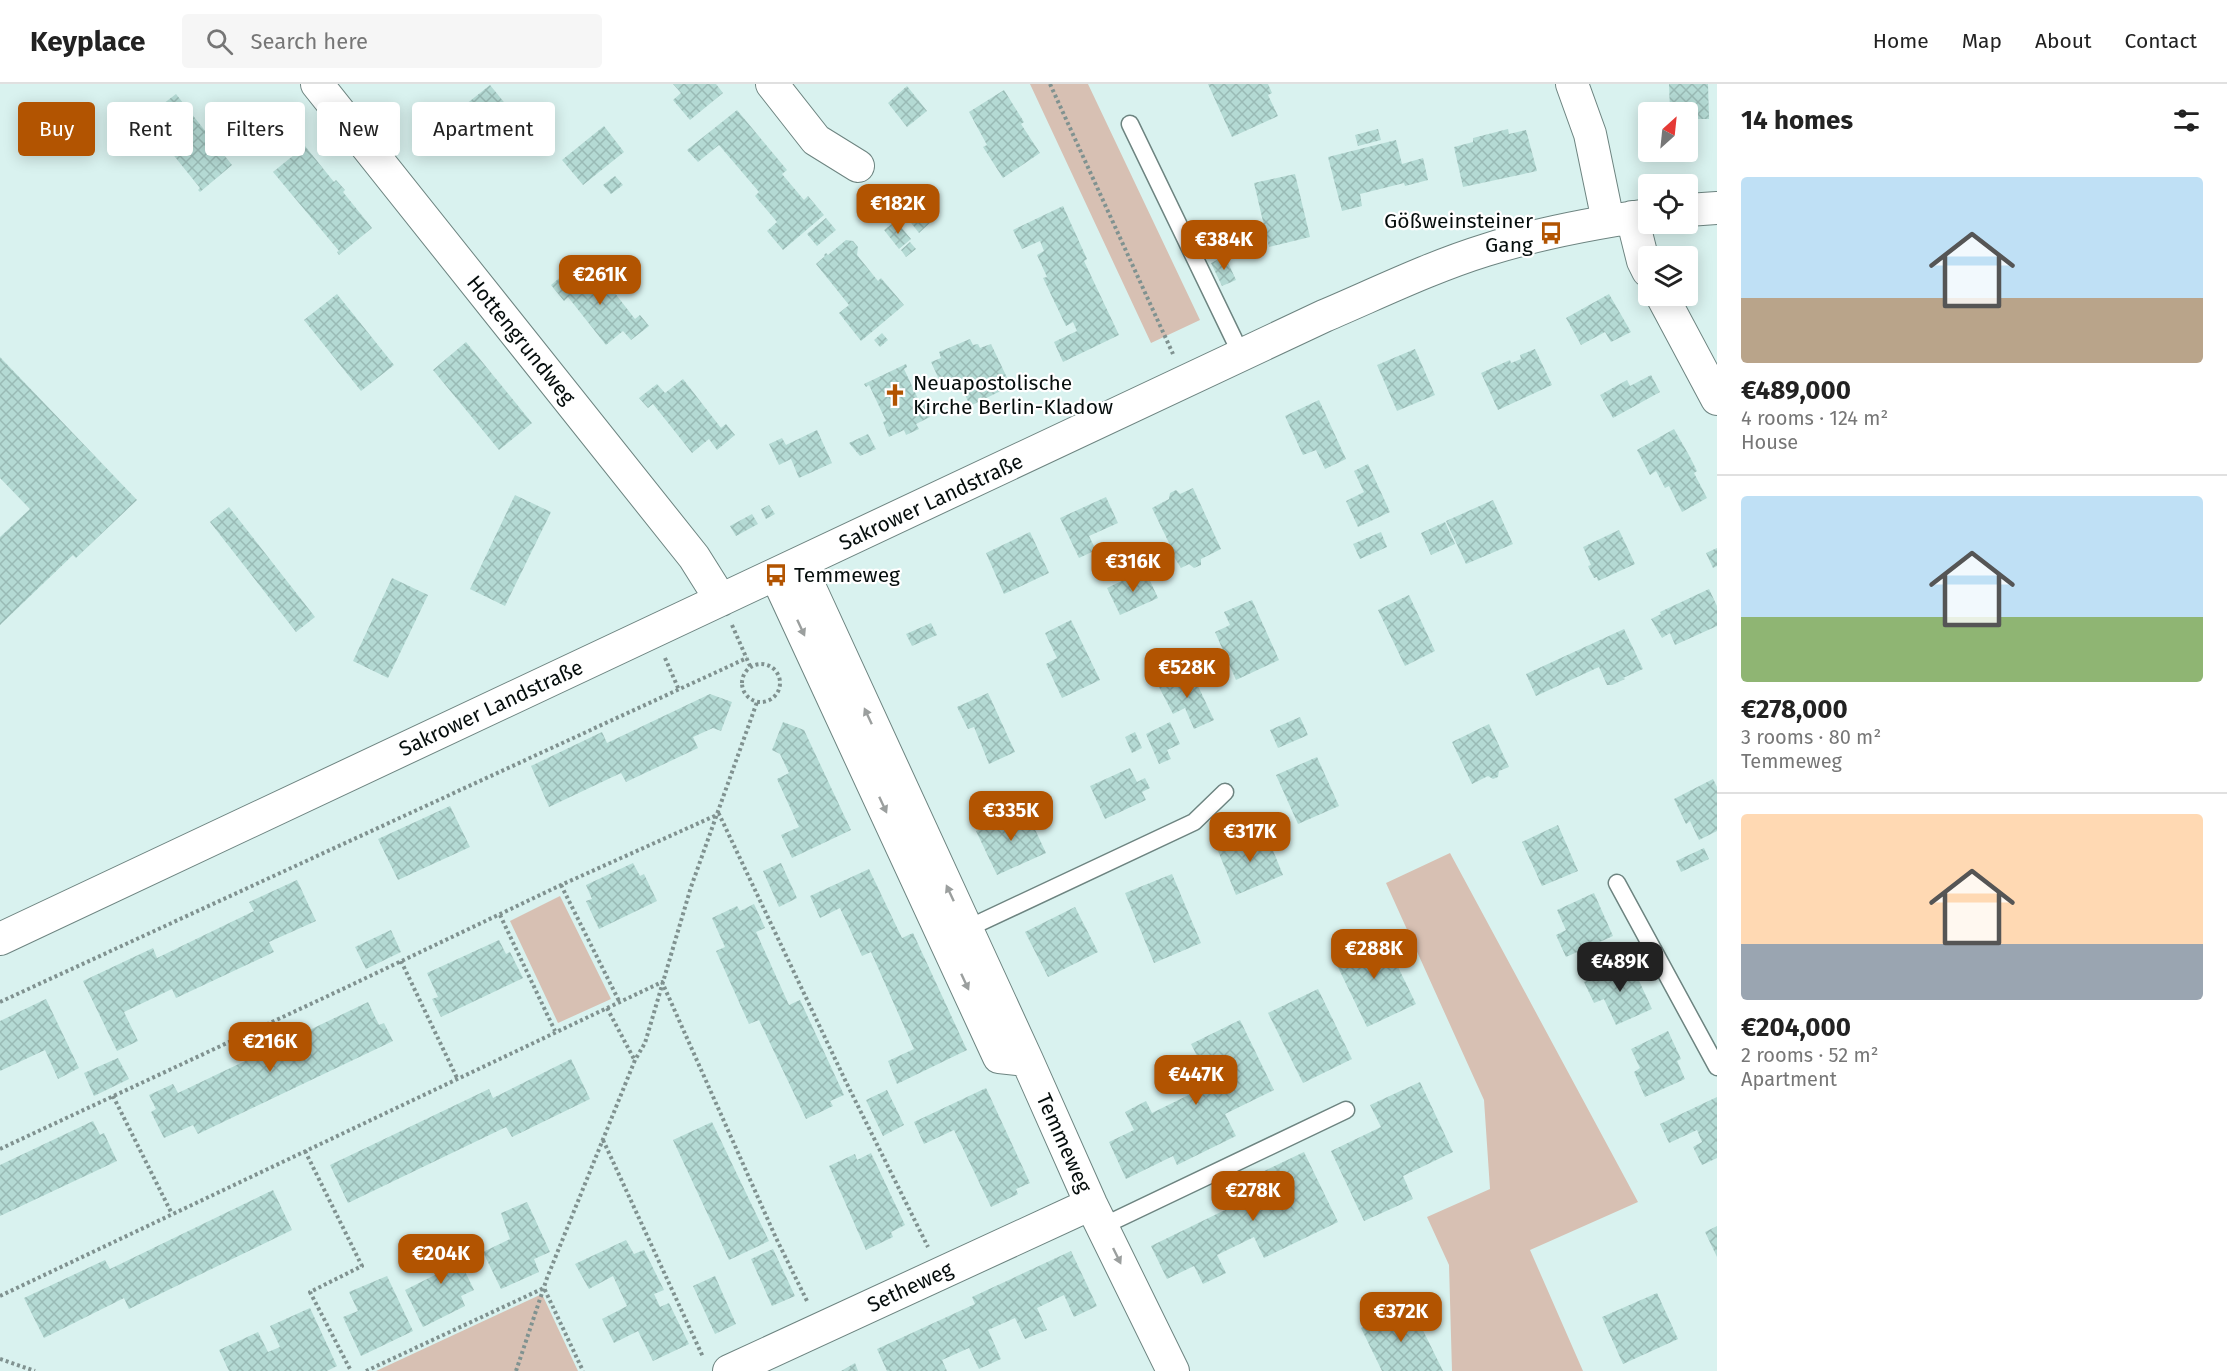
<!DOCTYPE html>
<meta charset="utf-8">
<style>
body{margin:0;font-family:"Fira Sans",sans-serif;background:#f6f6f6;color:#222;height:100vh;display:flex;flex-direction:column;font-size:22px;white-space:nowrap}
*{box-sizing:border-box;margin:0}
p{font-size:20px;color:#767676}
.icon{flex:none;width:33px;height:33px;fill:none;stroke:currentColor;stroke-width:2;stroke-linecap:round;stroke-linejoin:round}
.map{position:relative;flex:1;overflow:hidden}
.drawer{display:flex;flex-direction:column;background:#fff;width:510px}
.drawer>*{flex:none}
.top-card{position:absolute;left:18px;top:18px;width:570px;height:54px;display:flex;gap:12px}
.needle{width:39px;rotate:27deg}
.tools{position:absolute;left:1638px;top:18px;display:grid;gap:12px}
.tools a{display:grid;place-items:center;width:60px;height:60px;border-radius:6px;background:#fff;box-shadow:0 3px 15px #0003;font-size:30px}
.price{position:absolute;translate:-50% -51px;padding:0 14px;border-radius:12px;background:#b25401;color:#fff;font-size:20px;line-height:39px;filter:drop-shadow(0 2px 3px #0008)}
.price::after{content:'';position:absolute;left:50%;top:36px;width:18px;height:14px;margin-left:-9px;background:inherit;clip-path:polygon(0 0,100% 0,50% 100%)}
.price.selected{background:#222;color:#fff}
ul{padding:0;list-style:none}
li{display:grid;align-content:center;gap:12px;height:318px;padding:0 24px}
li+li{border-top:2px solid #e0e0e0}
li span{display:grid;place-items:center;height:186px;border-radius:6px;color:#555}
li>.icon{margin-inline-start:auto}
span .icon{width:108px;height:108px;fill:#fffc;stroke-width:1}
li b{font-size:26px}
h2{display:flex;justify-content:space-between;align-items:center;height:72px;padding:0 24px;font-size:26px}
.chip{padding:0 21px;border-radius:6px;background:#fff;box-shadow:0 3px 15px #0003;font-size:21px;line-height:54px}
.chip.selected{background:#b25401;color:#fff}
header{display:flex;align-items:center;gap:36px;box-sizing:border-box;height:84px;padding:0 30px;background:#fff;border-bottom:2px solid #e0e0e0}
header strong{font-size:28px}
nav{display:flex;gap:33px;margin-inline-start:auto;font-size:21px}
.search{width:420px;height:54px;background:#f6f6f6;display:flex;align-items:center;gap:15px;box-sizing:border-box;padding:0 21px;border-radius:6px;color:#767676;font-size:22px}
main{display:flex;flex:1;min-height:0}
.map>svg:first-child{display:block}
</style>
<header>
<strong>Keyplace</strong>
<div class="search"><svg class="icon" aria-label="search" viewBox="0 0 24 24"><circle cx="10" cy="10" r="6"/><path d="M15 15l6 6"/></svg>Search here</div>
<nav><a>Home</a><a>Map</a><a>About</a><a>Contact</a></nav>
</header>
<main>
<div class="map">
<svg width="1717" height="1287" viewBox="0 0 1717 1287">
<defs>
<pattern id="building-cross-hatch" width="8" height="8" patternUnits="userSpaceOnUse" patternTransform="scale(1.5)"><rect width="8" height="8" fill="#b4dad4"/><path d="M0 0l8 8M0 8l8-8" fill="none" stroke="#99bab5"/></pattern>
</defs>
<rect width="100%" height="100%" fill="#d9f2ef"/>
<path fill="#d7c0b3" d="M1030,0H1088L1200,236L1151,259Z
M1450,769L1638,1118L1530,1166L1583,1287H1452L1449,1181L1427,1133L1490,1105L1484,1016L1386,799Z
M560,812L611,915L558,939L510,837Z
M542,1210L578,1287H376Z"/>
<path fill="url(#building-cross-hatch)" d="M673,0H716L723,9L690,36L673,16L681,9Z
M1208,0H1268L1272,9L1268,11L1278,32L1232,53Z
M1669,0H1708L1709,35H1688V28H1670Z
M490,1L517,34L486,58L460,25Z
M907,2L927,27L907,43L888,19Z
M1004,6L1024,38L1021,40L1040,69L1003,94L983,63L987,61L969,28Z
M176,10L232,81L200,108L198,106L200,104L146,37L144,38L142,36Z
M737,26L787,86L782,90L804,116L808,112L824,131L783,166L767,147L777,138L755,112L759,108L719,61L698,78L687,66Z
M604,42L624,68L583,101L562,76Z
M547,45L555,54L538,69L530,59Z
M1378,45L1381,56L1358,62L1355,51Z
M1508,45L1509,50L1526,46L1537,87L1463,103L1454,63L1473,58V54Z
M1396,56L1402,80L1423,74L1428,96L1405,102L1404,99L1360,110L1362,122L1342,127L1328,73Z
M305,62L334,98L336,96L345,106L343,108L372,144L339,171L337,168L339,167L273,88Z
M1295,90L1310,153L1269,163L1254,99Z
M615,92L623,101L611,110L603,101Z
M916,120L931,138L919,149L904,130Z
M1063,122L1087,175L1084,177L1119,251L1063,278L1054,258L1077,247L1073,238L1066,242L1043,194L1047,193L1037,171L1044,167L1040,157L1022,165L1013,146Z
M826,134L836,146L817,162L807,150Z
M896,137L911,155L899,165L884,146Z
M846,156L853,157L858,163L857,171L878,197L881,194L904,221L861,257L839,229L849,221L816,180L825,172L824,171L826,169L828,171Z
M910,158L916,165L906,173L901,166Z
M1225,172L1236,196L1222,202L1211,179Z
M569,186L580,200L597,186L635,235L640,231L649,242L631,256L623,247L606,261L568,213L564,217L551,201Z
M337,210L394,281L361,307L304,236Z
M1609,210L1631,248L1611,258L1605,248L1581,261L1566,234Z
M882,249L888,256L880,263L874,256Z
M970,255L973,261L978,260L980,264L991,260L1011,302L970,322L959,297L943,304L931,278L941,274L939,268Z
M466,258L532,339L499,366L433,286Z
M1415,265L1435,311L1397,327L1377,281Z
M1535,265L1552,301L1498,326L1481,289L1510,276L1511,279L1521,275L1520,271Z
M0,273L137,416L76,474L73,471L0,541V453L30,425L0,394Z
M906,280L907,283L904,285L921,321L924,319L930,333L916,340L919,345L906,351L904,346L889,353L883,338L886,337L869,301L866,303L864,300Z
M1651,291L1660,308L1613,334L1600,311L1627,296L1630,302Z
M683,295L721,344L726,340L735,351L717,366L709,355L692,369L653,320L648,324L639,314L657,300L665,309Z
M1319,316L1346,375L1325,385L1316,366L1303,371L1285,332Z
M1674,345L1690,373L1697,387L1694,389L1707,414L1682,428L1669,402L1665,404L1656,387L1650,391L1637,366Z
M817,346L832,379L799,394L791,375L779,381L769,360L782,354L786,361Z
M868,350L876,365L860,372L849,359Z
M1368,380L1390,428L1358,443L1346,417L1364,408L1354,387Z
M1193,404L1221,465L1201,475V481L1194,484L1189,480L1181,484L1169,465V459L1152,424L1169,415L1170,409L1176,406L1180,410Z
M515,411L551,428L505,522L470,505Z
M1106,413L1118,439L1089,452L1096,466L1079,474L1060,434Z
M1493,416L1513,460L1466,480L1446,437Z
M769,421L775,430L766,435L761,425Z
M229,423L315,533L296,548L210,438Z
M752,430L758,440L736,452L730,442Z
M1445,438L1455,460L1431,471L1421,449Z
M1619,446L1635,480L1598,497L1597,493L1594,494L1588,482L1591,481L1583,463Z
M1030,448L1049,489L1004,510L986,469Z
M1381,448L1387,463L1360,475L1353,460Z
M1717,464V482L1713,484L1706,469Z
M1145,486L1158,514L1120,531L1107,504Z
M392,494L428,511L388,594L353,577Z
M1709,505L1717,522V542L1675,561L1670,549L1662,554L1651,535L1661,530L1660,528Z
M1409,511L1435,567L1405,582L1378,526Z
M1252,516L1279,576L1236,596L1215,548L1230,541L1224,528Z
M1071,536L1100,596L1062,614L1046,580L1057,574L1045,549Z
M931,539L937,551L912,562L906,550Z
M1624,545L1643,585L1623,594L1625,595L1612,601H1607L1599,583L1536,612L1526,590Z
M1191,587L1214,636L1194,645L1185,624L1173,630L1159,603Z
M988,609L1015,668L989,680L974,643L968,645L957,623Z
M710,610L732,618L721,647L713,644L693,653L698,664L626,698L621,689L549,723L531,682L602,648L607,659Z
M1300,633L1308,651L1278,664L1270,646Z
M783,638L804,646L851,746L792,774L781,751L799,743L777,695L789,689L780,670L772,666Z
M1170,638L1180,660L1167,666L1171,675L1159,680L1146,650Z
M1489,640L1509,683L1499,687L1498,693L1493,695L1488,692L1472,700L1452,658Z
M1135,648L1142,664L1132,669L1125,653Z
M1317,673L1339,722L1298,740L1276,691Z
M1130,684L1137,698L1145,694L1150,704L1142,708L1146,716L1105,735L1090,702Z
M1713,695L1717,703V747L1699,756L1690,737L1686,740L1674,715Z
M450,722L470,763L398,796L378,755Z
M1025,724L1046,769L997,791L976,747Z
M1558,741L1578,787L1542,802L1522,758Z
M1265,747L1283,791L1236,811L1218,767Z
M1704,764L1709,775L1681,788L1676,777Z
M633,779L640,792L644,790L657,817L599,845L586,817L592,815L586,801Z
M781,779L797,814L779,823L763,787Z
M869,785L902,854L913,849L967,966L897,1000L888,977L914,965L871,868L862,872L840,824L820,834L810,812Z
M1172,790L1201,859L1154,879L1125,809Z
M297,796L316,837L269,858L274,868L176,914L172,905L124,928L138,957L117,967L83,897L153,864L157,874L254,827L249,818Z
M1594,809L1613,852L1566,873L1556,851L1566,846L1557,826Z
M754,820L765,844L756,848L789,921L800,916L844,1011L830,1017L833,1022L806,1035L759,936L749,940L716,867L725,863L712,834L737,822L740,827Z
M1075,823L1098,868L1048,893L1025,848Z
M391,846L401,868L366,885L355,863Z
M1382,850L1416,920L1367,943L1333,873Z
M499,856L506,870L510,868L523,894L441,933L432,915L438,913L427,889Z
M1630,877L1652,925L1616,941L1604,915L1594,919L1584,898Z
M1318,905L1352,975L1303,999L1268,929Z
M46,915L79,984L58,995L45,966L0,987V937Z
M368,918L379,941L384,939L393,957L198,1050L193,1041L164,1054L151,1028L156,1025L149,1011L173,1000L178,1009Z
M1240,936L1274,1006L1225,1030L1236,1052L1177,1081L1173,1072L1126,1095L1109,1058L1134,1046L1125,1028L1146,1017L1152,1029L1211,1000L1191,960Z
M1668,947L1681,975L1677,977L1685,995L1645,1013L1634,988L1640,984L1631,965Z
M118,974L129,995L94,1012L84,989Z
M571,975L590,1015L512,1053L506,1043L348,1119L330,1081L489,1005L493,1014Z
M1420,998L1453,1068L1403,1092L1413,1115L1364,1137L1331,1067L1381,1043L1370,1021Z
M986,1004L1030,1099L1016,1105L1018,1110L991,1123L954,1046L924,1060L914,1038Z
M887,1006L904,1041L883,1052L866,1016Z
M1717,1013V1074L1702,1081L1693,1063L1702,1058L1697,1046L1669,1059L1660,1040Z
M93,1037L100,1051L104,1049L117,1077L0,1132V1081Z
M712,1038L769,1157L729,1176L673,1056Z
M1304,1068L1338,1138L1264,1174L1254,1153L1217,1171L1226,1189L1203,1200L1194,1182L1167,1195L1151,1162L1262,1108L1254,1092Z
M871,1069L905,1141L891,1148L893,1153L866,1166L829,1082L855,1070L857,1076Z
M273,1106L292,1146L129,1225L124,1214L44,1254L24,1214L105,1176L110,1185Z
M527,1118L550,1168L534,1175L539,1188L501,1205L483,1168L510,1155L501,1129Z
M1717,1142V1173L1705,1148Z
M449,1154L474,1206L461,1212L465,1222L423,1243L405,1206L437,1190L424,1165Z
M626,1156L634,1170L644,1166L664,1206L654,1210L660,1223L669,1219L689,1260L653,1277L638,1247L614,1259L602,1235L627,1222L613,1192L589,1205L575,1180Z
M773,1165L795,1212L772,1222L751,1175Z
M1071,1167L1097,1222L1074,1233L1064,1211L1037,1224L1047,1246L1025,1255L1015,1234L988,1246L1001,1275L979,1285L969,1264L942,1276L947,1287H887L877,1265L975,1220L972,1213Z
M387,1192L413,1247L361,1272L343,1233L358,1227L349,1208Z
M715,1192L736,1240L715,1250L693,1202Z
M1657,1209L1678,1255L1623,1280L1602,1233Z
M1410,1220L1443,1287H1382L1361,1244Z
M310,1224L337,1282L327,1287H229L219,1266L258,1248L268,1268L280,1263L270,1242Z
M855,1279L858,1287H841Z"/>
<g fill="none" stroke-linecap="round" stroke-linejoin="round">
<g stroke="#6d8480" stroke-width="19">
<path id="service" d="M1130,40L1242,272
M1617,799L1717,983
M962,847L1194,738L1225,708
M1103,1142L1346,1026"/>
</g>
<g stroke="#6d8480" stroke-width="34">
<path id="minor" d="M317,0L694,473L721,516
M772,0L816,56L858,82
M1572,0L1590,50L1608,137
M1688,126L1717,124
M1632,133L1643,177L1648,187
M1662,212L1717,315
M799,480L1027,976L1091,1120L1173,1287
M776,491L999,973L1027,976
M0,855L1324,232C1378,209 1431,183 1486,166C1539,149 1594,139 1648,131
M729,1287L1091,1120"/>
</g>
<path stroke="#809290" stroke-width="4" stroke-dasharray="3 3" stroke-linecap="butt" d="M1050,0L1173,270
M732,541L750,582
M665,574L679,606
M742 599a19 19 0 1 1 38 0a19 19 0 1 1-38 0Z
M561,801L619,917
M500,831L555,947
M401,877L457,994
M0,918L747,574
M607,924L634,975
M113,1012L172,1130
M603,1056L703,1273
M0,1065L347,903L561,801L719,730L846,998L928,1163
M305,1067L362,1182L310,1208L351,1287
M0,1212L662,898L776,1154L807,1217
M0,1275L35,1287
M366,1287L544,1204L583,1287
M516,1287L547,1194L635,976L645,959L691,803L757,618"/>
<use href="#service" stroke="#fff" stroke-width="16"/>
<use href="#minor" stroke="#fff" stroke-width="32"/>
</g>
<defs><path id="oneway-solid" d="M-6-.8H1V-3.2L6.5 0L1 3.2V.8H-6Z" transform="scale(1.5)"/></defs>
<g fill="#9b9f9e">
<use href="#oneway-solid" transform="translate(801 544) rotate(65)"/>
<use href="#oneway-solid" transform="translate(868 632) rotate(-115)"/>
<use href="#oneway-solid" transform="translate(883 721) rotate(65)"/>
<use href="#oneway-solid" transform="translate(950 809) rotate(-115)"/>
<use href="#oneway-solid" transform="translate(965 898) rotate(65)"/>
<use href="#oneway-solid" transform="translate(1117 1172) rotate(64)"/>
</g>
<defs>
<g id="bus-bare" transform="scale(1.8)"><path d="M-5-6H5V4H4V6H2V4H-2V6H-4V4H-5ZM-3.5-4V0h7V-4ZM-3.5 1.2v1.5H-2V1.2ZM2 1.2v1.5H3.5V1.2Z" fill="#b25401" stroke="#fff" stroke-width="2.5" paint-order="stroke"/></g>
<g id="church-bare" transform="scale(1.8)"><path d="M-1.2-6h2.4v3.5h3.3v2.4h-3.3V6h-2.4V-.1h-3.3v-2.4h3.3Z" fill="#b25401" stroke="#fff" stroke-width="2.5" paint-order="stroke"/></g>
</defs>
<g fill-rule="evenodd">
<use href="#bus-bare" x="1551" y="149"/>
<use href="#church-bare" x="895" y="311"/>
<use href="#bus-bare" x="776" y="491"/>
</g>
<g text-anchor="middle" stroke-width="4.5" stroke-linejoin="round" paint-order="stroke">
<g font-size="21" fill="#060e0d" stroke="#fff" text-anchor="start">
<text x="1533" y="144" text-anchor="end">Gößweinsteiner<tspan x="1533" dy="24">Gang</tspan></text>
<text x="913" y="306">Neuapostolische<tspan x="913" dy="24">Kirche Berlin-Kladow</tspan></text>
<text x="794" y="498">Temmeweg</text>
</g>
<g font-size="21" fill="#060e0d" stroke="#fff">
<text transform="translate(521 256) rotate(51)" y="7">Hottengrundweg</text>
<text transform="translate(931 418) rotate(-25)" y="7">Sakrower Landstraße</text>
<text transform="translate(491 624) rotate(-25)" y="7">Sakrower Landstraße</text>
<text transform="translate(1064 1059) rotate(66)" y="7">Temmeweg</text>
<text transform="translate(910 1203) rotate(-25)" y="7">Setheweg</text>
</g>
</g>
</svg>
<div class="tools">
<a><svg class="needle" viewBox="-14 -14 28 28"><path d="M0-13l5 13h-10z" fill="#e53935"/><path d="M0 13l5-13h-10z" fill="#767676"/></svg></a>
<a><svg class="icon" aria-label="locate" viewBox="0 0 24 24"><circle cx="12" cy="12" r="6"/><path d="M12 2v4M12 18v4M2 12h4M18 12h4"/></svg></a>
<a><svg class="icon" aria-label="layers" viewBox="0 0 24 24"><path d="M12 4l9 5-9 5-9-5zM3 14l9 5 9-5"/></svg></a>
</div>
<b class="price" style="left:898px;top:151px">€182K</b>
<b class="price" style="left:1224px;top:187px">€384K</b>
<b class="price" style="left:600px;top:222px">€261K</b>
<b class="price" style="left:1133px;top:509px">€316K</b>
<b class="price" style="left:1187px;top:615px">€528K</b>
<b class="price" style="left:1011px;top:758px">€335K</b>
<b class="price" style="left:1250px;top:779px">€317K</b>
<b class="price" style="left:1374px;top:896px">€288K</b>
<b class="price selected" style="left:1620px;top:909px">€489K</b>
<b class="price" style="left:270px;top:989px">€216K</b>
<b class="price" style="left:1196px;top:1022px">€447K</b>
<b class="price" style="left:1253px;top:1138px">€278K</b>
<b class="price" style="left:441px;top:1201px">€204K</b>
<b class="price" style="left:1401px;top:1259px">€372K</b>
<div class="top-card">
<a class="chip selected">Buy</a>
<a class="chip">Rent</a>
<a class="chip">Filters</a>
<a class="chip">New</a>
<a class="chip">Apartment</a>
</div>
</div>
<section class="drawer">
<h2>14 homes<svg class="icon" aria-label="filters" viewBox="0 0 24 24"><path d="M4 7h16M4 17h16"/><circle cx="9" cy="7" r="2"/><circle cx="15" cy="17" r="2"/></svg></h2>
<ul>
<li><span style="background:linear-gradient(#bfe0f5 65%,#b9a48a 0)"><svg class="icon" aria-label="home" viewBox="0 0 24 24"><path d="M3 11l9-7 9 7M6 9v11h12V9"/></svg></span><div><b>€489,000</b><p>4 rooms · 124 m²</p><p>House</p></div></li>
<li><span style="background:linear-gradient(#bfe0f5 65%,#8fb573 0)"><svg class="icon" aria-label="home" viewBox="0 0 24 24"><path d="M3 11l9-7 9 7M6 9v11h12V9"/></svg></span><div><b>€278,000</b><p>3 rooms · 80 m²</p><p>Temmeweg</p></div></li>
<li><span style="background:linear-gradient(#ffd9b3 70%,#9aa5b1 0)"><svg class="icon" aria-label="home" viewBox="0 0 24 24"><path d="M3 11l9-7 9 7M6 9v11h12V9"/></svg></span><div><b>€204,000</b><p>2 rooms · 52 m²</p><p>Apartment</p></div></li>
</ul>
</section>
</main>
